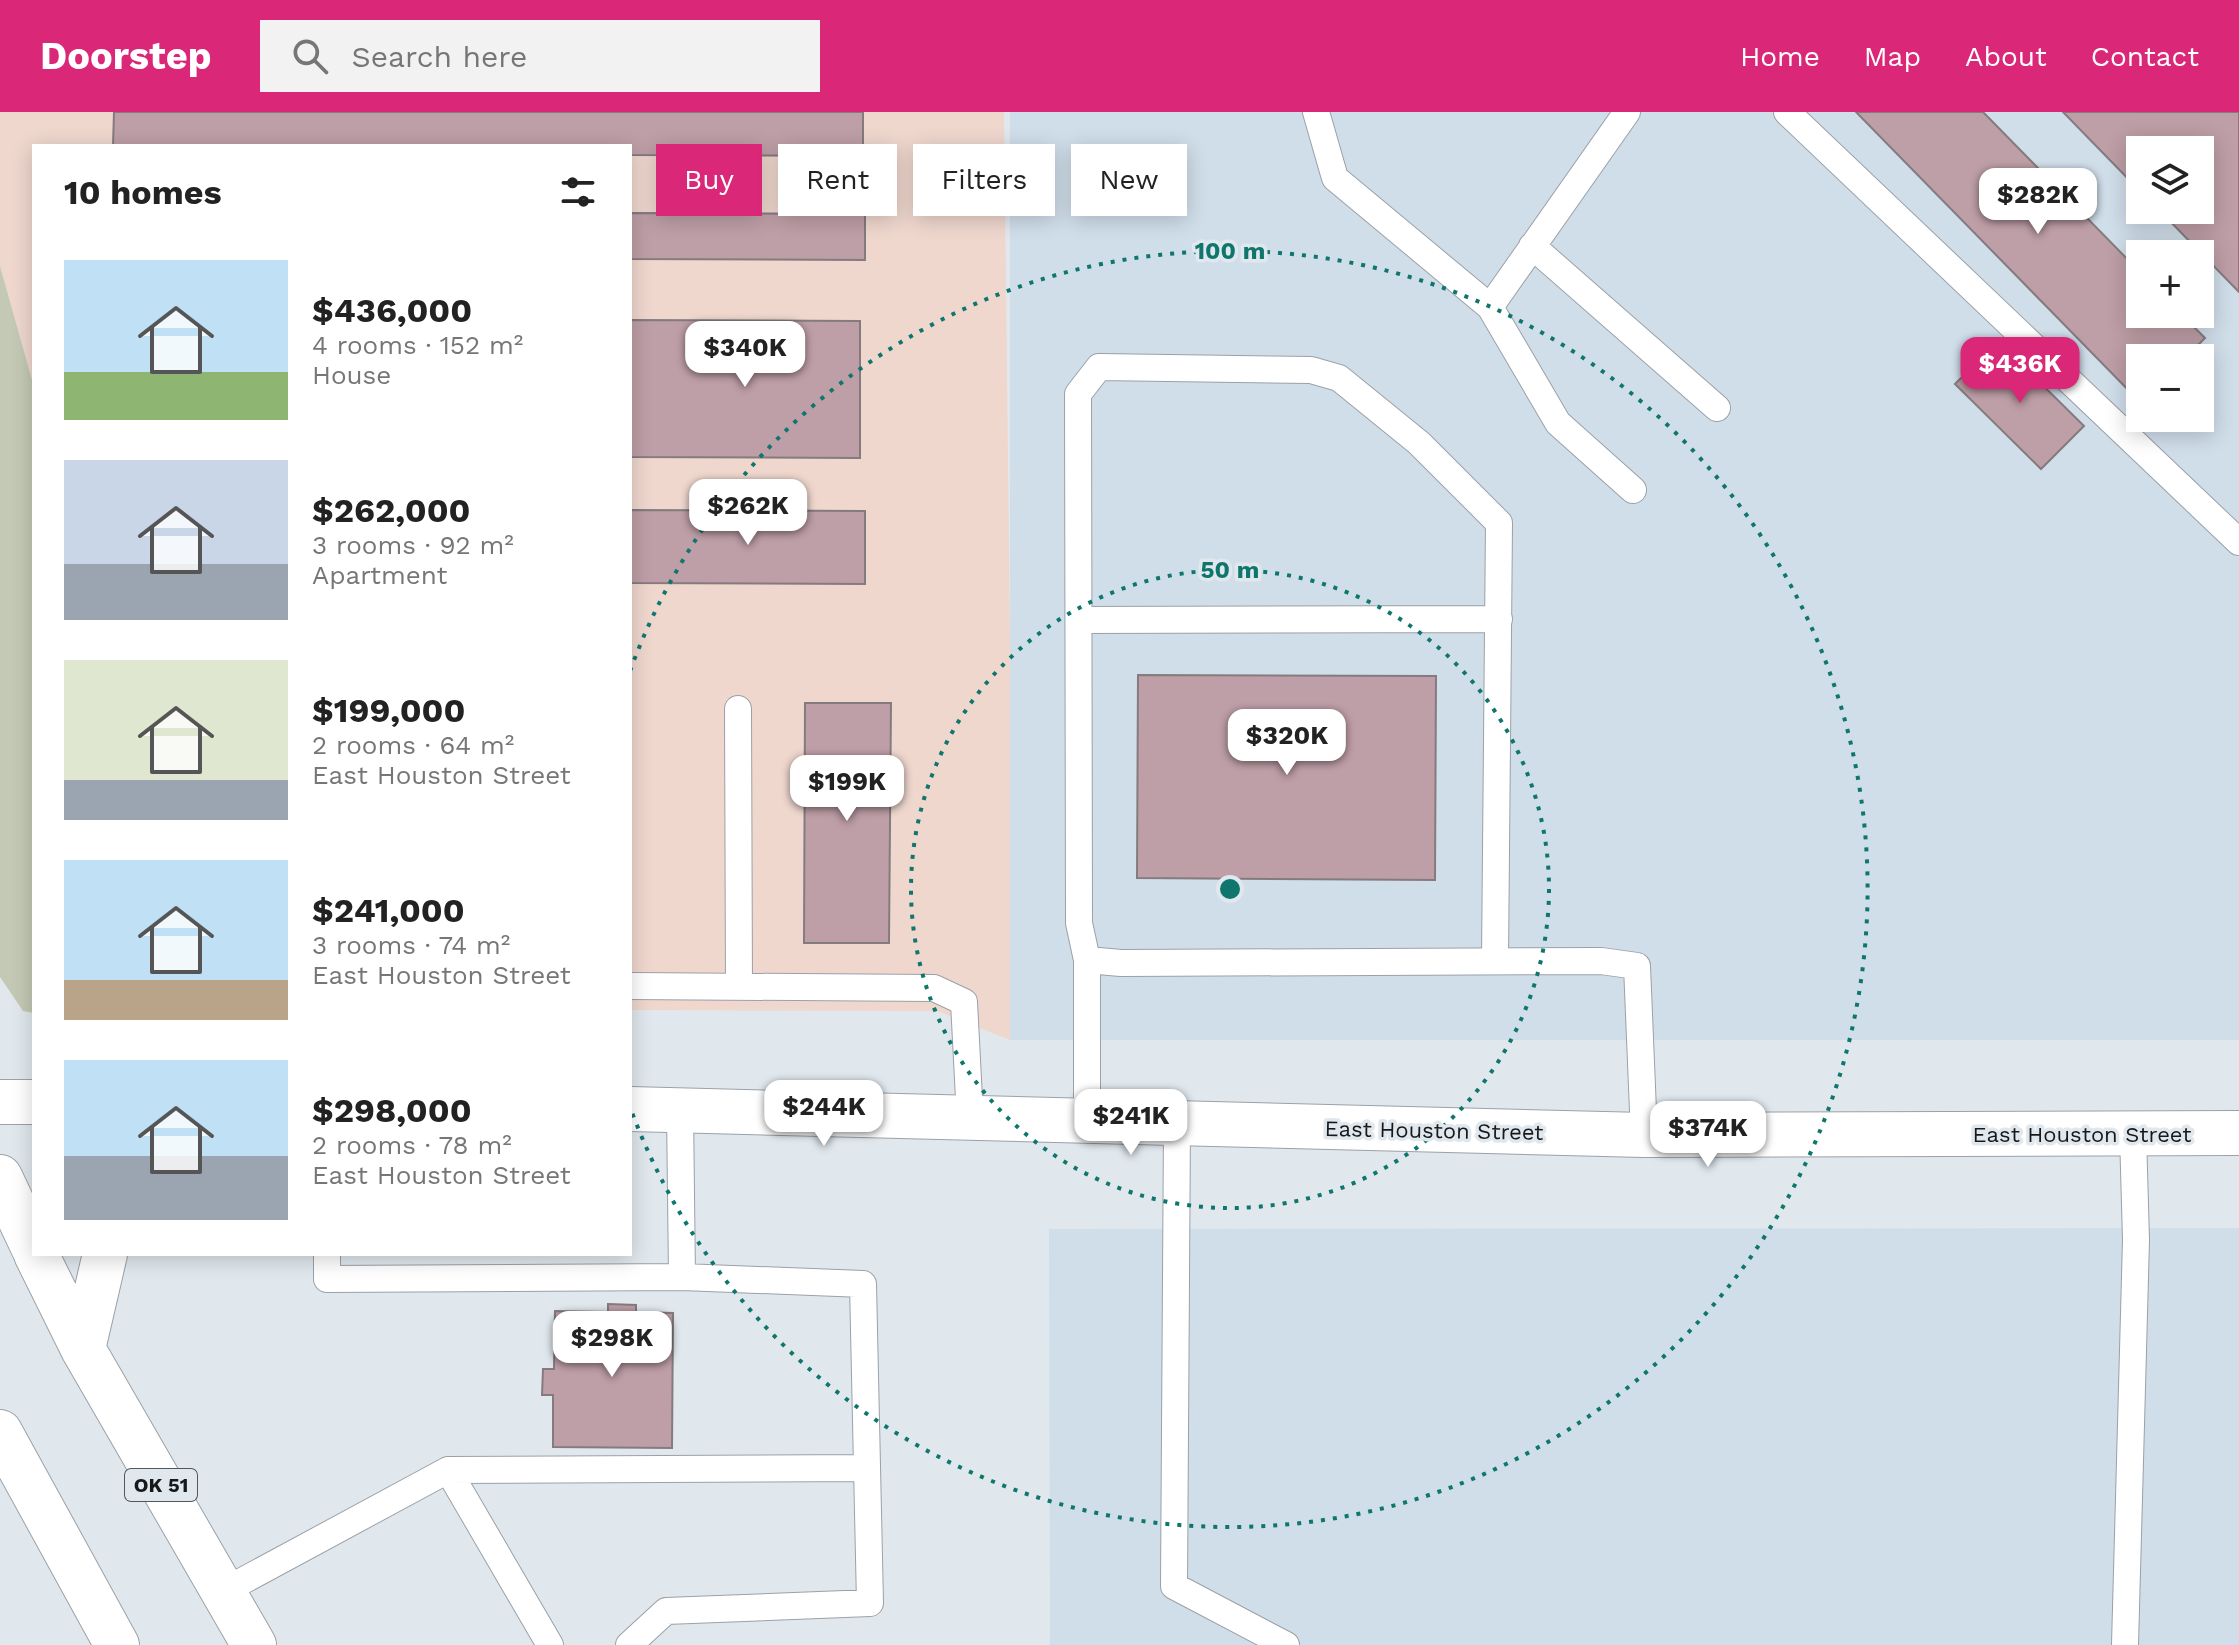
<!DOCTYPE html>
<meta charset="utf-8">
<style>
body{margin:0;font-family:"Work Sans",sans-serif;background:#f2f2f2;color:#222;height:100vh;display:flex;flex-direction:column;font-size:30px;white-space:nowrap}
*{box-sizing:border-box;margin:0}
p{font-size:26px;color:#767676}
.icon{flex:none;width:44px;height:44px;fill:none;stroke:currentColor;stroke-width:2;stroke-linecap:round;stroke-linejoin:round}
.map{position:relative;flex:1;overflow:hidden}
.sheet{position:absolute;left:32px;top:32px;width:600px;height:1112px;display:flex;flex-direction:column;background:#fff;border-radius:0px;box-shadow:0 4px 20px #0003}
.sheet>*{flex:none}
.banner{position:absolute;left:656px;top:32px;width:760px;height:72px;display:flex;gap:16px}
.tools{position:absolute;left:2126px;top:24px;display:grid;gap:16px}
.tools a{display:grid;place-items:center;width:88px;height:88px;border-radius:0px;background:#fff;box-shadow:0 4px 20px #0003;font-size:40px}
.price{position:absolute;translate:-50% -68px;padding:0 18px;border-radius:16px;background:#fff;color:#222;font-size:26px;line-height:52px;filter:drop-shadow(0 2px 4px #0008)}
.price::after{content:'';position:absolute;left:50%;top:48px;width:24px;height:18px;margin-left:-12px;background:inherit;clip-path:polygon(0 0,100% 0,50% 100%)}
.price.active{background:#db2777;color:#fff}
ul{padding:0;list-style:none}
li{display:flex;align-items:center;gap:24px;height:200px;padding:0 32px}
li span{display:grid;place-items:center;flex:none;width:224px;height:160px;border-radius:0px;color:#555}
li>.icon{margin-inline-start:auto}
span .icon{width:96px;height:96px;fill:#fffc;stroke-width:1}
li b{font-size:34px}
h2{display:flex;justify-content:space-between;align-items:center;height:96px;padding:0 32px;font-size:34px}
.tag{padding:0 28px;border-radius:0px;background:#fff;box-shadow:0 4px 20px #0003;font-size:28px;line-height:72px}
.tag.active{background:#db2777;color:#fff}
header{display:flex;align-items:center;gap:48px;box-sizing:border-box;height:112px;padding:0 40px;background:#db2777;color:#fff}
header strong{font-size:38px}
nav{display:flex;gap:44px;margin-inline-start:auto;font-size:28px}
.search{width:560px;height:72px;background:#f2f2f2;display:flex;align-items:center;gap:20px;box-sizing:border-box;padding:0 28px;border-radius:0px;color:#767676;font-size:30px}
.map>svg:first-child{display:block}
</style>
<header>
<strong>Doorstep</strong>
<div class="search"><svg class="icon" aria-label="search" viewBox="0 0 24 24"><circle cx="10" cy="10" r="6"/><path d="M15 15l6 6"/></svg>Search here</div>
<nav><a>Home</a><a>Map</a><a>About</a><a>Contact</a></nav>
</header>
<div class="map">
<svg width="2239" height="1533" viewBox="0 0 2239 1533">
<rect width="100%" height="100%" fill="#e0e8ee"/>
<path fill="#efd7ce" d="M0,0H1004L1010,525V928L937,899L630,898V34H34V275L0,154Z"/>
<path fill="#d0deea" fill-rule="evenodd" d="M1010,0H2239V928H1010ZM2140,38H2200V98H2140ZM2140,142H2200V202H2140ZM2140,246H2200V306H2140Z
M2239,1116V1533H1050L1049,1117Z"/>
<path fill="#c4c9b5" d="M0,154L34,275V901L23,899L0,865Z"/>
<path fill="#be9ea7" stroke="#847b7e" stroke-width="2" d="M114,0H863V44L630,43V34H113Z
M1856,0H1983L2140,160V202H2181L2205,226L2185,246H2140V290Z
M2063,0H2239V180L2159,98H2200V38H2140V79Z
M630,101L865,102V148L630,147Z
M630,208L860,209V346L630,345Z
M1998,229L2084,314L2041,357L1955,272Z
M630,398L865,399V472L630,471Z
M1138,563L1436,564L1435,768L1137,766Z
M805,591H891L889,831H804Z
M608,1192L636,1193V1200L673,1201L672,1336L553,1335V1283H542L543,1257H554L555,1199L608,1200Z"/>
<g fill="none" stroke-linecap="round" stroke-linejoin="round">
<g stroke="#9ba1a7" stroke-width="28">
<path id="lane" d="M1316,0L1335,66L1490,195
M1627,0L1490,195L1558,311L1633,378
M1787,0L2239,430
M1532,134L1717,296
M1079,508L1499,507
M738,597L739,875
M1087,848L1121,851L1601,849L1637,854L1644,1023
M630,874L934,876L964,890L970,1006
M680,998L682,1165
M1087,1010V848L1079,811L1078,282L1099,255L1311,258L1339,266L1419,331L1499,411L1495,848
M1177,1012L1174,1474L1286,1533
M327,1142V1167L682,1165L863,1172L870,1491L666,1499L629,1533
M448,1358L867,1356
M222,1480L448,1358L550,1533
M2125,1533L2136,1128L2133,1022"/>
</g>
<g stroke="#9ba1a7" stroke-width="46">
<path id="secondary" d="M0,990H34
M630,997L1644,1023L2239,1021"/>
</g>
<g stroke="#9ba1a7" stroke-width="46">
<path id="primary" d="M0,1065L34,1137
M36,1142L83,1237L254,1533
M83,1237L105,1142
M0,1320L117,1533"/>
</g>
<use href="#lane" stroke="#fff" stroke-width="26"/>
<use href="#secondary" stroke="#fff" stroke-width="44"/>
<use href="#primary" stroke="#fff" stroke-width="44"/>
</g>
<g fill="none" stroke="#0f766e" stroke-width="4" stroke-dasharray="4 8">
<circle cx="1230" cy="777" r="319"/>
<path d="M630 559A638 638 0 1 1 630 995"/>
</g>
<g text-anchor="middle" stroke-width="7" stroke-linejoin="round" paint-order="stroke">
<rect fill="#e0e8ee" stroke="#53575a" stroke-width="2" x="125" y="1357" width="72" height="32" rx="6"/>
<g font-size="20" font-weight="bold" fill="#16191b">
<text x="161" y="1380">OK 51</text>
</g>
<g font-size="22" fill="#16191b" stroke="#e0e8ee">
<text transform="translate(1434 1018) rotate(1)" y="8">East Houston Street</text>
<text x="2082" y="1030">East Houston Street</text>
</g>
</g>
<circle cx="1230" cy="777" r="12" fill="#0f766e" stroke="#e0e8ee" stroke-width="4"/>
<g font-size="24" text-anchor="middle" font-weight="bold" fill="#0f766e" stroke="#e0e8ee" stroke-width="7" stroke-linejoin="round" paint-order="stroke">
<text x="1230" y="147">100 m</text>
<text x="1230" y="466">50 m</text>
</g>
</svg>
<div class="tools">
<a><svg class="icon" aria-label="layers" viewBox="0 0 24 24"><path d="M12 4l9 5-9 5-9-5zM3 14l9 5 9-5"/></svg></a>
<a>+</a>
<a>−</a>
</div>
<b class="price" style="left:2038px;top:124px">$282K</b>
<b class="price" style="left:745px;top:277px">$340K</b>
<b class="price active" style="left:2020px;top:293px">$436K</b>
<b class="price" style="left:748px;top:435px">$262K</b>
<b class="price" style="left:1287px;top:665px">$320K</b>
<b class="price" style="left:847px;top:711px">$199K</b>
<b class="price" style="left:824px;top:1036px">$244K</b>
<b class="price" style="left:1131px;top:1045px">$241K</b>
<b class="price" style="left:1708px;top:1057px">$374K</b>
<b class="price" style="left:612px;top:1267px">$298K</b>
<div class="banner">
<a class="tag active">Buy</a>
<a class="tag">Rent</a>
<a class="tag">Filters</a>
<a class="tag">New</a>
</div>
<section class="sheet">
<h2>10 homes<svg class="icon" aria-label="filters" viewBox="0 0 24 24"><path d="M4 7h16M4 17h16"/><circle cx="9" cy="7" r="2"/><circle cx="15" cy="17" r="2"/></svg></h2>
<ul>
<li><span style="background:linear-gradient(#bfe0f5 70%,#8fb573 0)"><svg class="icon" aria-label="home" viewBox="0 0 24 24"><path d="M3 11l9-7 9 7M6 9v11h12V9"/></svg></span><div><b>$436,000</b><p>4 rooms · 152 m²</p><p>House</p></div></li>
<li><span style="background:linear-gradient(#c9d6e8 65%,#9aa5b1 0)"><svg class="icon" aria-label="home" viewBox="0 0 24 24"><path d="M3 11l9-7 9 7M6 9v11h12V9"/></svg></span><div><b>$262,000</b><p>3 rooms · 92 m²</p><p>Apartment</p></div></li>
<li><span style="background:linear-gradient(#dfe7d0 75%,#9aa5b1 0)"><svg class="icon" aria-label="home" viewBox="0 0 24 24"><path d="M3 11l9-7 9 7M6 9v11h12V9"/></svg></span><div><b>$199,000</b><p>2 rooms · 64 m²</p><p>East Houston Street</p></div></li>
<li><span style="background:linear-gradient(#bfe0f5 75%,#b9a48a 0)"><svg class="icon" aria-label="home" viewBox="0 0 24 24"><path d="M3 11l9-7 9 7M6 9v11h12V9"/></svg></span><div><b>$241,000</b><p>3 rooms · 74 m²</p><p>East Houston Street</p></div></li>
<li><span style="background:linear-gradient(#bfe0f5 60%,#9aa5b1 0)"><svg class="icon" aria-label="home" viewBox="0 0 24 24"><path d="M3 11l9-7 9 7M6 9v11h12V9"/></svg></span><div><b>$298,000</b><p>2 rooms · 78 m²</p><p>East Houston Street</p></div></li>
</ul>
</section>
</div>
